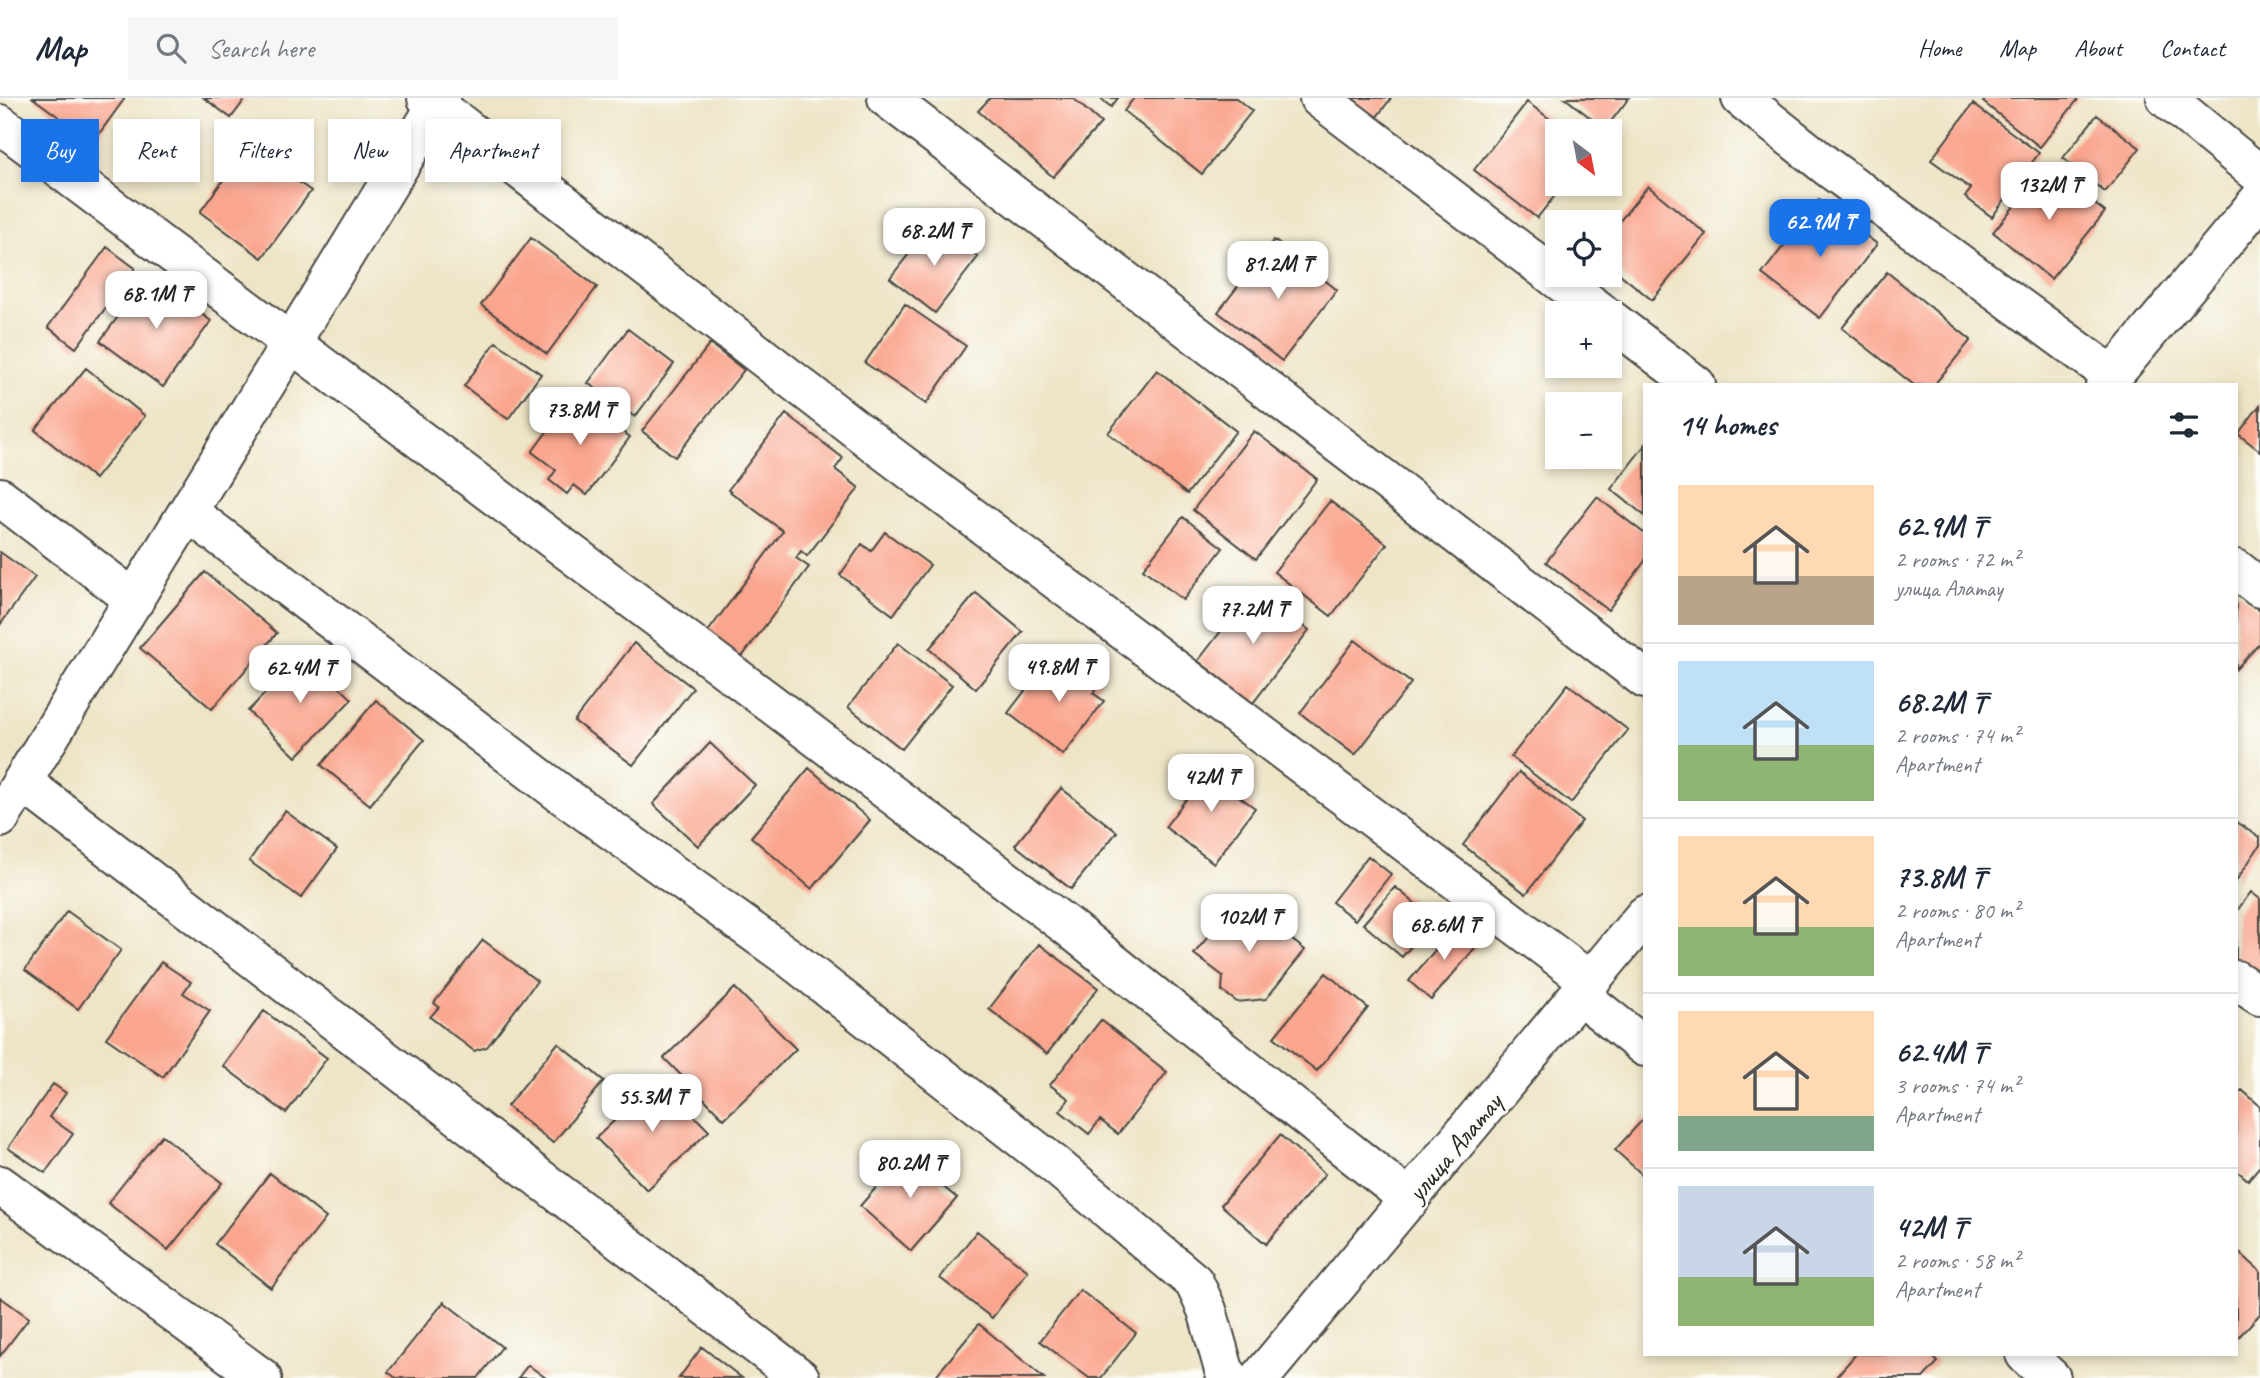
<!DOCTYPE html>
<meta charset="utf-8">
<style>
body{margin:0;font-family:Caveat,sans-serif;background:#f6f6f7;color:#1f2937;height:100vh;display:flex;flex-direction:column;font-size:26px;white-space:nowrap}
*{box-sizing:border-box;margin:0}
p{font-size:23px;color:#747a83}
.icon{flex:none;width:38px;height:38px;fill:none;stroke:currentColor;stroke-width:2;stroke-linecap:round;stroke-linejoin:round}
.map{position:relative;flex:1;overflow:hidden}
.details{position:absolute;left:1643px;top:285px;width:595px;height:973px;display:flex;flex-direction:column;background:#fff;border-radius:0px;box-shadow:0 4px 10px #0003}
.details>*{flex:none}
.banner{position:absolute;left:21px;top:21px;width:665px;height:63px;display:flex;gap:14px}
.needle{width:46px;rotate:148deg}
.tools{position:absolute;left:1545px;top:21px;display:grid;gap:14px}
.tools a{display:grid;place-items:center;width:77px;height:77px;border-radius:0px;background:#fff;box-shadow:0 4px 10px #0003;font-size:35px}
.price{position:absolute;translate:-50% -60px;padding:0 16px;border-radius:14px;background:#fff;color:#222;font-size:23px;line-height:46px;filter:drop-shadow(0 2px 4px #0008)}
.price::after{content:'';position:absolute;left:50%;top:42px;width:21px;height:16px;margin-left:-10px;background:inherit;clip-path:polygon(0 0,100% 0,50% 100%)}
.price.selected{background:#1a73e8;color:#fff}
ul{padding:0;list-style:none}
li{display:flex;align-items:center;gap:21px;height:175px;padding:0 35px}
li+li{border-top:2px solid #e0e1e3}
li span{display:grid;place-items:center;flex:none;width:196px;height:140px;border-radius:0px;color:#555}
li>.icon{margin-inline-start:auto}
span .icon{width:84px;height:84px;fill:#fffc;stroke-width:1}
li b{font-size:30px}
h2{display:flex;justify-content:space-between;align-items:center;height:84px;padding:0 35px;font-size:30px}
.pill{padding:0 24px;border-radius:0px;background:#fff;box-shadow:0 4px 10px #0003;font-size:24px;line-height:63px}
.pill.selected{background:#1a73e8;color:#fff}
header{display:flex;align-items:center;gap:42px;box-sizing:border-box;height:98px;padding:0 35px;background:#fff;border-bottom:2px solid #e0e1e3}
header strong{font-size:33px}
nav{display:flex;gap:38px;margin-inline-start:auto;font-size:24px}
.search{width:490px;height:63px;background:#f6f6f7;display:flex;align-items:center;gap:18px;box-sizing:border-box;padding:0 24px;border-radius:0px;color:#747a83;font-size:26px}
.map>svg:first-child{display:block}
</style>
<header>
<strong>Map</strong>
<div class="search"><svg class="icon" aria-label="search" viewBox="0 0 24 24"><circle cx="10" cy="10" r="6"/><path d="M15 15l6 6"/></svg>Search here</div>
<nav><a>Home</a><a>Map</a><a>About</a><a>Contact</a></nav>
</header>
<div class="map">
<svg width="2260" height="1280" viewBox="0 0 2260 1280">
<rect width="100%" height="100%" fill="#fdfcf7"/>
<filter id="ink" filterUnits="userSpaceOnUse"><feTurbulence type="fractalNoise" baseFrequency=".0143" numOctaves="2"/><feDisplacementMap in="SourceGraphic" scale="14" xChannelSelector="R" yChannelSelector="G"/><feConvolveMatrix kernelMatrix="1 2 1 2 8 2 1 2 1" color-interpolation-filters="sRGB"/></filter>
<filter id="wash" filterUnits="userSpaceOnUse"><feTurbulence type="fractalNoise" baseFrequency=".00686" numOctaves="4" result="noise"/><feDisplacementMap in="SourceGraphic" scale="28" xChannelSelector="R" yChannelSelector="G"/><feGaussianBlur stdDeviation="1.57" result="paint"/><feColorMatrix in="noise" values="0 0 0 0 0 0 0 0 0 0 0 0 0 0 0 0 0 1.4 0 .05"/><feComposite in="paint" operator="in"/></filter>
<g filter="url(#wash)">
<rect width="100%" height="100%" fill="#eee5c7"/>
<g id="blocks">
<path fill="#faa58e" d="M33,0H125L93,44Z
M204,0H246L231,20Z
M990,0H1073L1101,25L1053,79L978,13Z
M1100,0H1118L1111,9Z
M1134,0H1236L1252,13L1202,76L1124,13Z
M1351,0H1391L1376,20Z
M1565,0H1629L1605,31Z
M1987,0H2079L2040,49L1983,4Z
M1527,4L1566,33H1558V86H1564L1537,120L1474,72Z
M1973,6L2039,55L1992,119L1965,99L1971,91L1931,62Z
M2097,17L2140,50L2105,94L2063,60Z
M248,48L311,93L262,160L200,114Z
M2047,68L2105,114L2051,181L1993,134Z
M1648,88L1706,136L1652,202L1610,168V135Z
M1819,102L1877,146L1820,220L1762,176Z
M934,124L978,159L935,215L890,180Z
M531,140L597,189L547,256L481,207Z
M1274,142L1337,192L1282,263L1218,214Z
M107,149L135,170L76,250L48,229Z
M1887,174L1971,242L1934,287H1914L1842,230Z
M149,177L211,223L163,289L100,243Z
M905,206L966,248L926,306L865,265Z
M628,231L674,266L635,319L588,285Z
M496,244L541,276L508,321L464,288Z
M710,246L744,272L675,359L642,333Z
M86,270L145,318L95,381L35,332Z
M1157,272L1236,333L1187,396L1108,335Z
M574,297L630,339L587,397L574,387L567,396L549,382L556,372L532,354Z
M2260,307V353L2238,336Z
M786,316L843,360L835,371L859,390L807,458L801,453L796,460L809,469L741,560L707,535L783,433L728,392Z
M1254,333L1317,381L1256,461L1193,412Z
M1645,347V418L1611,391Z
M1597,399L1645,436V463L1608,512L1546,464Z
M1330,403L1387,446L1331,518L1274,474Z
M1183,419L1223,450L1183,502L1143,471Z
M885,434L930,467L893,517L840,477L862,446L871,453Z
M0,454L35,479L0,527Z
M205,474L277,535L212,611L140,550Z
M1254,490L1309,532L1253,605L1198,563Z
M2236,491L2260,513V545L2236,571Z
M976,495L1023,534L976,591L929,551Z
M1355,542L1411,585L1355,657L1300,615Z
M634,545L693,590L633,667L574,623Z
M898,545L952,587L902,651L848,609Z
M304,555L352,601L296,659L248,613Z
M1050,560L1065,571L1071,561L1101,584L1093,595L1104,603L1063,657L1008,615Z
M1568,586L1628,632L1571,705L1511,659Z
M376,602L424,642L370,707L321,667Z
M710,645L755,687L698,748L653,706Z
M1215,663L1234,677L1225,688L1255,710L1214,765L1165,729Z
M809,670L870,722L812,791L751,739Z
M1519,674L1582,723L1526,796L1463,747Z
M1061,690L1117,734L1071,791L1015,747Z
M285,713L337,751L301,800L249,763Z
M2236,724L2260,740V747L2236,783Z
M1368,758L1391,776L1355,822L1332,804Z
M1395,789L1434,821L1402,859L1363,826Z
M2251,794L2260,801V880L2236,862V814Z
M1239,800L1305,852L1266,901L1237,904L1222,893L1223,878L1194,856Z
M67,813L121,852L78,911L25,872Z
M1458,825L1480,844L1431,902L1409,883Z
M483,842L537,883L487,949L474,953L430,919L439,909L434,905Z
M1039,846L1098,890L1047,956L989,911Z
M161,864L191,884L183,895L210,913L163,979L106,940Z
M1326,875L1368,910L1317,973L1274,939Z
M735,890L796,951L724,1021L664,960Z
M264,913L327,960L286,1015L223,968Z
M1101,922L1167,974L1118,1036L1100,1022L1089,1036L1060,1013L1069,1001L1050,987Z
M558,945L604,983L553,1045L507,1008Z
M658,981L709,1033L647,1092L596,1040Z
M53,986L66,995L49,1019L73,1036L45,1075L8,1050Z
M2242,992L2260,1008V1068L2248,1082L2236,1072V998Z
M1645,1019V1079L1615,1052Z
M162,1037L222,1085L168,1152L108,1105Z
M1280,1037L1325,1076L1266,1146L1221,1107Z
M907,1054L922,1067L928,1059L948,1076L940,1086L957,1100L911,1153L860,1108Z
M270,1075L326,1120L271,1190L215,1146Z
M977,1133L1028,1173L992,1220L940,1180Z
M2236,1151L2260,1173V1216L2236,1242Z
M1080,1192L1136,1235L1101,1280H1089L1040,1243Z
M0,1199L29,1220L0,1258Z
M444,1204L502,1249L478,1280H396L388,1274Z
M979,1226L1044,1280H934Z
M702,1249L742,1280H679Z
M1856,1256H1930L1938,1264L1923,1280H1835Z
M528,1267L546,1280H518Z"/>
</g>
</g>
<g filter="url(#ink)">
<use href="#blocks" fill-opacity="0" stroke="#484742" stroke-width="2"/>
<g fill="none" stroke-linecap="round" stroke-linejoin="round">
<g stroke="#484742" stroke-width="42">
<path id="minor" d="M427,0L883,352L1590,883
M887,0L1645,581
M1319,0L1602,215
M1741,0L1829,70L2113,278
M2166,0L2260,77
M0,26L1067,828L1410,1102
M1610,221L1696,287
M2105,287L2260,101
M0,399L135,502
M188,414L564,698L791,861L1055,1067L1194,1184L1207,1212L1224,1272L1230,1280
M2236,471L2260,490
M24,685L800,1280
M0,720L441,0
M2236,882L2260,898
M1580,897L1645,949
M0,1087L262,1280
M2025,1256L2051,1280
M1260,1280L1645,817"/>
</g>
<use href="#minor" stroke="#fff" stroke-width="38"/>
</g>
</g>
<g text-anchor="middle" stroke-width="5" stroke-linejoin="round" paint-order="stroke">
<g font-size="28" fill="#2b2b2b" stroke="#fdfcf7">
<text transform="translate(1454 1049) rotate(-50)" y="10">улица Алатау</text>
</g>
</g>
</svg>
<div class="tools">
<a><svg class="needle" viewBox="-14 -14 28 28"><path d="M0-13l5 13h-10z" fill="#e53935"/><path d="M0 13l5-13h-10z" fill="#747a83"/></svg></a>
<a><svg class="icon" aria-label="locate" viewBox="0 0 24 24"><circle cx="12" cy="12" r="6"/><path d="M12 2v4M12 18v4M2 12h4M18 12h4"/></svg></a>
<a>+</a>
<a>−</a>
</div>
<b class="price" style="left:2049px;top:124px">132M ₸</b>
<b class="price selected" style="left:1820px;top:161px">62.9M ₸</b>
<b class="price" style="left:934px;top:170px">68.2M ₸</b>
<b class="price" style="left:1278px;top:203px">81.2M ₸</b>
<b class="price" style="left:156px;top:233px">68.1M ₸</b>
<b class="price" style="left:580px;top:349px">73.8M ₸</b>
<b class="price" style="left:1253px;top:548px">77.2M ₸</b>
<b class="price" style="left:1059px;top:606px">49.8M ₸</b>
<b class="price" style="left:300px;top:607px">62.4M ₸</b>
<b class="price" style="left:1211px;top:716px">42M ₸</b>
<b class="price" style="left:1249px;top:856px">102M ₸</b>
<b class="price" style="left:1444px;top:864px">68.6M ₸</b>
<b class="price" style="left:652px;top:1036px">55.3M ₸</b>
<b class="price" style="left:910px;top:1102px">80.2M ₸</b>
<div class="banner">
<a class="pill selected">Buy</a>
<a class="pill">Rent</a>
<a class="pill">Filters</a>
<a class="pill">New</a>
<a class="pill">Apartment</a>
</div>
<section class="details">
<h2>14 homes<svg class="icon" aria-label="filters" viewBox="0 0 24 24"><path d="M4 7h16M4 17h16"/><circle cx="9" cy="7" r="2"/><circle cx="15" cy="17" r="2"/></svg></h2>
<ul>
<li><span style="background:linear-gradient(#ffd9b3 65%,#b9a48a 0)"><svg class="icon" aria-label="home" viewBox="0 0 24 24"><path d="M3 11l9-7 9 7M6 9v11h12V9"/></svg></span><div><b>62.9M ₸</b><p>2 rooms · 72 m²</p><p>улица Алатау</p></div></li>
<li><span style="background:linear-gradient(#bfe0f5 60%,#8fb573 0)"><svg class="icon" aria-label="home" viewBox="0 0 24 24"><path d="M3 11l9-7 9 7M6 9v11h12V9"/></svg></span><div><b>68.2M ₸</b><p>2 rooms · 74 m²</p><p>Apartment</p></div></li>
<li><span style="background:linear-gradient(#ffd9b3 65%,#8fb573 0)"><svg class="icon" aria-label="home" viewBox="0 0 24 24"><path d="M3 11l9-7 9 7M6 9v11h12V9"/></svg></span><div><b>73.8M ₸</b><p>2 rooms · 80 m²</p><p>Apartment</p></div></li>
<li><span style="background:linear-gradient(#ffd9b3 75%,#7fa58c 0)"><svg class="icon" aria-label="home" viewBox="0 0 24 24"><path d="M3 11l9-7 9 7M6 9v11h12V9"/></svg></span><div><b>62.4M ₸</b><p>3 rooms · 74 m²</p><p>Apartment</p></div></li>
<li><span style="background:linear-gradient(#c9d6e8 65%,#8fb573 0)"><svg class="icon" aria-label="home" viewBox="0 0 24 24"><path d="M3 11l9-7 9 7M6 9v11h12V9"/></svg></span><div><b>42M ₸</b><p>2 rooms · 58 m²</p><p>Apartment</p></div></li>
</ul>
</section>
</div>
